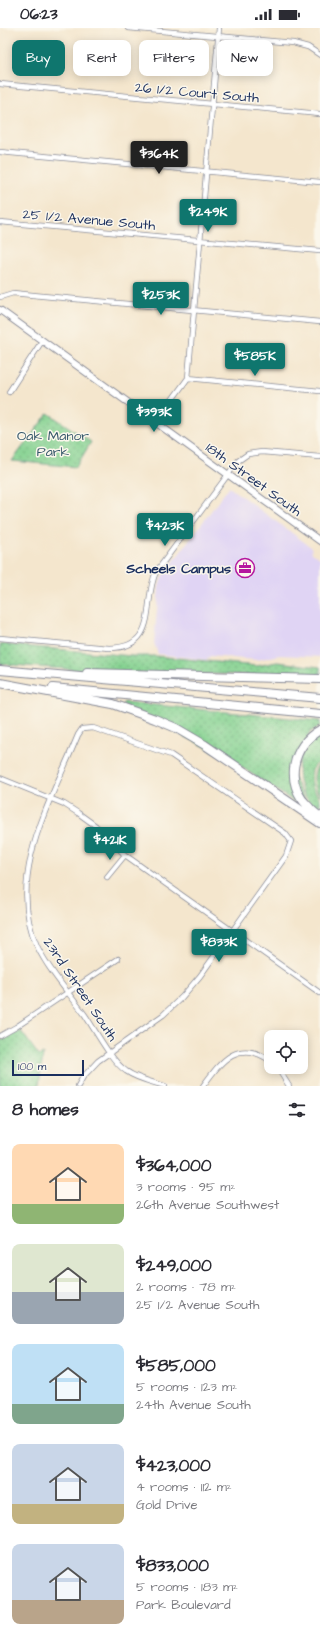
<!DOCTYPE html>
<meta charset="utf-8">
<style>
body{margin:0;font-family:"Architects Daughter",sans-serif;background:#f7f7f7;color:#2b2b33;height:100vh;display:flex;flex-direction:column;font-size:15px;white-space:nowrap}
*{box-sizing:border-box;margin:0}
p{font-size:13px;color:#7c7c81}
.icon{flex:none;width:22px;height:22px;fill:none;stroke:currentColor;stroke-width:2;stroke-linecap:round;stroke-linejoin:round}
.map{position:relative;height:1058px;overflow:hidden}
.side{display:flex;flex-direction:column;background:#fff;flex:1}
.side>*{flex:none}
.top-card{position:absolute;left:12px;top:12px;width:296px;height:36px;display:flex;gap:8px}
.controls{position:absolute;left:264px;top:1002px;display:grid;gap:8px}
.controls a{display:grid;place-items:center;width:44px;height:44px;border-radius:8px;background:#fff;box-shadow:0 2px 10px #0003;font-size:20px}
.scale{position:absolute;left:12px;bottom:10px;width:72px;box-sizing:border-box;padding-left:4px;border:2px solid #1b2f5e;border-top:0;font-size:11px;line-height:14px;white-space:nowrap;color:#1b2f5e;-webkit-text-stroke:3px #fbf7ec;paint-order:stroke}
.price{position:absolute;translate:-50% -34px;padding:0 9px;border-radius:4px;background:#0f766e;color:#fff;font-size:13px;line-height:26px;filter:drop-shadow(0 1px 2px #0008)}
.price::after{content:'';position:absolute;left:50%;top:24px;width:12px;height:9px;margin-left:-6px;background:inherit;clip-path:polygon(0 0,100% 0,50% 100%)}
.price.on{background:#222;color:#fff}
ul{padding:0;list-style:none}
li{display:flex;align-items:center;gap:12px;height:100px;padding:0 12px}
li span{display:grid;place-items:center;flex:none;width:112px;height:80px;border-radius:8px;color:#555}
li>.icon{margin-inline-start:auto}
span .icon{width:48px;height:48px;fill:#fffc;stroke-width:1}
li b{font-size:17px}
h2{display:flex;justify-content:space-between;align-items:center;height:48px;padding:0 12px;font-size:17px}
.pill{padding:0 14px;border-radius:8px;background:#fff;box-shadow:0 2px 10px #0003;font-size:14px;line-height:36px}
.pill.on{background:#0f766e;color:#fff}
.status{display:flex;justify-content:space-between;align-items:center;height:28px;padding:0 20px;background:#fff;direction:ltr}
.status svg{height:11px;fill:currentColor}
.map>svg:first-child{display:block}
</style>
<div class="status"><b>06:23</b><svg viewBox="0 0 49 12"><path d="M0 12V9h3v3zM5 12V6h3v6zM10 12V3h3v9zM15 12V0h3v12zM26 1h20v11H26zM47 4h2v5h-2z"/></svg></div>
<div class="map">
<svg width="320" height="1058" viewBox="0 0 320 1058">
<defs>
<pattern id="green-dots" width="8" height="8" patternUnits="userSpaceOnUse"><rect width="8" height="8" fill="#85d291"/><path d="M2 2h.1M6 6h.1" fill="none" stroke="#6cab7a" stroke-width="1.8" stroke-linecap="round"/></pattern>
</defs>
<rect width="100%" height="100%" fill="#fbf7ec"/>
<filter id="ink" filterUnits="userSpaceOnUse"><feTurbulence type="fractalNoise" baseFrequency=".025" numOctaves="2"/><feDisplacementMap in="SourceGraphic" scale="8" xChannelSelector="R" yChannelSelector="G"/><feConvolveMatrix kernelMatrix="1 2 1 2 8 2 1 2 1" color-interpolation-filters="sRGB"/></filter>
<filter id="wash" filterUnits="userSpaceOnUse"><feTurbulence type="fractalNoise" baseFrequency=".012" numOctaves="4" result="noise"/><feDisplacementMap in="SourceGraphic" scale="16" xChannelSelector="R" yChannelSelector="G"/><feGaussianBlur stdDeviation="0.9" result="paint"/><feColorMatrix in="noise" values="0 0 0 0 0 0 0 0 0 0 0 0 0 0 0 0 0 1.4 0 .05"/><feComposite in="paint" operator="in"/></filter>
<g filter="url(#wash)">
<rect width="100%" height="100%" fill="#f4e6cd"/>
<path fill="#e0d4f4" d="M229,459L311,519L312,525L320,530V629L280,627L257,632L210,628L207,632L158,626L154,615L159,559L162,549Z"/>
<path fill="url(#green-dots)" stroke="#508078" d="M48,385L91,414L76,439L12,433Z
M0,616L132,628H155L257,638L277,634L320,639V648L106,644L0,636Z
M124,674L320,693V698L310,704L292,746L310,784L226,729L122,677Z
M320,705V731L312,742L311,751L313,760L320,772V784C292,764 290,724 320,705Z
M320,735V768C313,757 311,745 320,735Z
M21,1003L39,1028L43,1026L39,1058H0V1013Z"/>
</g>
<g filter="url(#ink)">
<g fill="none" stroke-linecap="round" stroke-linejoin="round">
<g stroke="#888a96" stroke-width="6">
<path id="street" d="M128,0L293,15L308,19L320,27
M0,56L320,86
M0,124L320,154
M0,194L320,223
M0,269L13,265L43,268L320,294
M188,350L320,363
M9,364L42,313
M155,395L188,350L219,0
M0,610L109,620C160,620 142,573 156,544L238,433L248,426L262,424L320,429
M0,750L64,776L78,785L96,798L125,827L320,965
M107,849L125,827
M0,1008L16,999L118,931
M277,1039L289,1058
M78,1058L83,1049L98,1033L163,987L182,969L200,948L286,828L291,813L285,805L171,727L93,700L82,701L78,707C52,771 5,848 37,918C49,943 69,965 85,987C95,1002 112,1034 126,1043C137,1051 152,1054 165,1058
M203,1058C222,1032 238,1010 271,1033"/>
</g>
<g stroke="#888a96" stroke-width="8">
<path id="secondary" d="M0,282L320,513"/>
</g>
<g stroke="#888a96" stroke-width="10">
<path id="highway" d="M0,642L320,670
M87,645L320,651
M0,655L113,676L155,691L176,700L205,717L320,795
M53,660L320,686
M320,702C292,717 284,755 308,778C312,782 315,786 320,788"/>
</g>
<use href="#street" stroke="#fff" stroke-width="4.5"/>
<use href="#secondary" stroke="#fff" stroke-width="6"/>
<use href="#highway" stroke="#fff" stroke-width="8"/>
</g>
</g>
<defs>
<g id="office-ring" transform="scale(1)"><circle r="9.5" fill="#fbf7ec" stroke="#b5179e" stroke-width="1.5"/><path d="M-6-3h4V-5.5h4V-3h4V5H-6ZM-1-4.5V-3h2v-1.5ZM-6 0V1H6V0Z" fill="#b5179e"/></g>
</defs>
<g fill-rule="evenodd">
<use href="#office-ring" x="245" y="540"/>
</g>
<g text-anchor="middle" stroke-width="3" stroke-linejoin="round" paint-order="stroke">
<g font-size="14" fill="#1b2f5e" stroke="#fbf7ec">
<text transform="translate(197 64) rotate(5)" y="5">26 1/2 Court South</text>
<text transform="translate(89 191) rotate(5)" y="5">25 1/2 Avenue South</text>
<text transform="translate(254 451) rotate(36)" y="5">18th Street South</text>
<text transform="translate(81 961) rotate(56)" y="5">23rd Street South</text>
</g>
<g font-size="14" fill="#36586b" stroke="#fbf7ec">
<text x="53" y="412">Oak Manor<tspan x="53" dy="16">Park</tspan></text>
</g>
<g font-size="14" font-weight="bold" fill="#1b2f5e" stroke="#fbf7ec" text-anchor="end">
<text x="231" y="545">Scheels Campus</text>
</g>
</g>
</svg>
<div class="controls">
<a><svg class="icon" aria-label="locate" viewBox="0 0 24 24"><circle cx="12" cy="12" r="6"/><path d="M12 2v4M12 18v4M2 12h4M18 12h4"/></svg></a>
</div>
<div class="scale">100 m</div>
<b class="price on" style="left:159px;top:147px">$364K</b>
<b class="price" style="left:208px;top:205px">$249K</b>
<b class="price" style="left:161px;top:288px">$253K</b>
<b class="price" style="left:255px;top:349px">$585K</b>
<b class="price" style="left:154px;top:405px">$393K</b>
<b class="price" style="left:165px;top:519px">$423K</b>
<b class="price" style="left:110px;top:833px">$421K</b>
<b class="price" style="left:219px;top:935px">$833K</b>
<div class="top-card">
<a class="pill on">Buy</a>
<a class="pill">Rent</a>
<a class="pill">Filters</a>
<a class="pill">New</a>
</div>
</div>
<section class="side">
<h2>8 homes<svg class="icon" aria-label="filters" viewBox="0 0 24 24"><path d="M4 7h16M4 17h16"/><circle cx="9" cy="7" r="2"/><circle cx="15" cy="17" r="2"/></svg></h2>
<ul>
<li><span style="background:linear-gradient(#ffd9b3 75%,#8fb573 0)"><svg class="icon" aria-label="home" viewBox="0 0 24 24"><path d="M3 11l9-7 9 7M6 9v11h12V9"/></svg></span><div><b>$364,000</b><p>3 rooms · 95 m²</p><p>26th Avenue Southwest</p></div></li>
<li><span style="background:linear-gradient(#dfe7d0 60%,#9aa5b1 0)"><svg class="icon" aria-label="home" viewBox="0 0 24 24"><path d="M3 11l9-7 9 7M6 9v11h12V9"/></svg></span><div><b>$249,000</b><p>2 rooms · 78 m²</p><p>25 1/2 Avenue South</p></div></li>
<li><span style="background:linear-gradient(#bfe0f5 75%,#7fa58c 0)"><svg class="icon" aria-label="home" viewBox="0 0 24 24"><path d="M3 11l9-7 9 7M6 9v11h12V9"/></svg></span><div><b>$585,000</b><p>5 rooms · 123 m²</p><p>24th Avenue South</p></div></li>
<li><span style="background:linear-gradient(#c9d6e8 75%,#c2b280 0)"><svg class="icon" aria-label="home" viewBox="0 0 24 24"><path d="M3 11l9-7 9 7M6 9v11h12V9"/></svg></span><div><b>$423,000</b><p>4 rooms · 112 m²</p><p>Gold Drive</p></div></li>
<li><span style="background:linear-gradient(#c9d6e8 70%,#b9a48a 0)"><svg class="icon" aria-label="home" viewBox="0 0 24 24"><path d="M3 11l9-7 9 7M6 9v11h12V9"/></svg></span><div><b>$833,000</b><p>5 rooms · 183 m²</p><p>Park Boulevard</p></div></li>
</ul>
</section>
